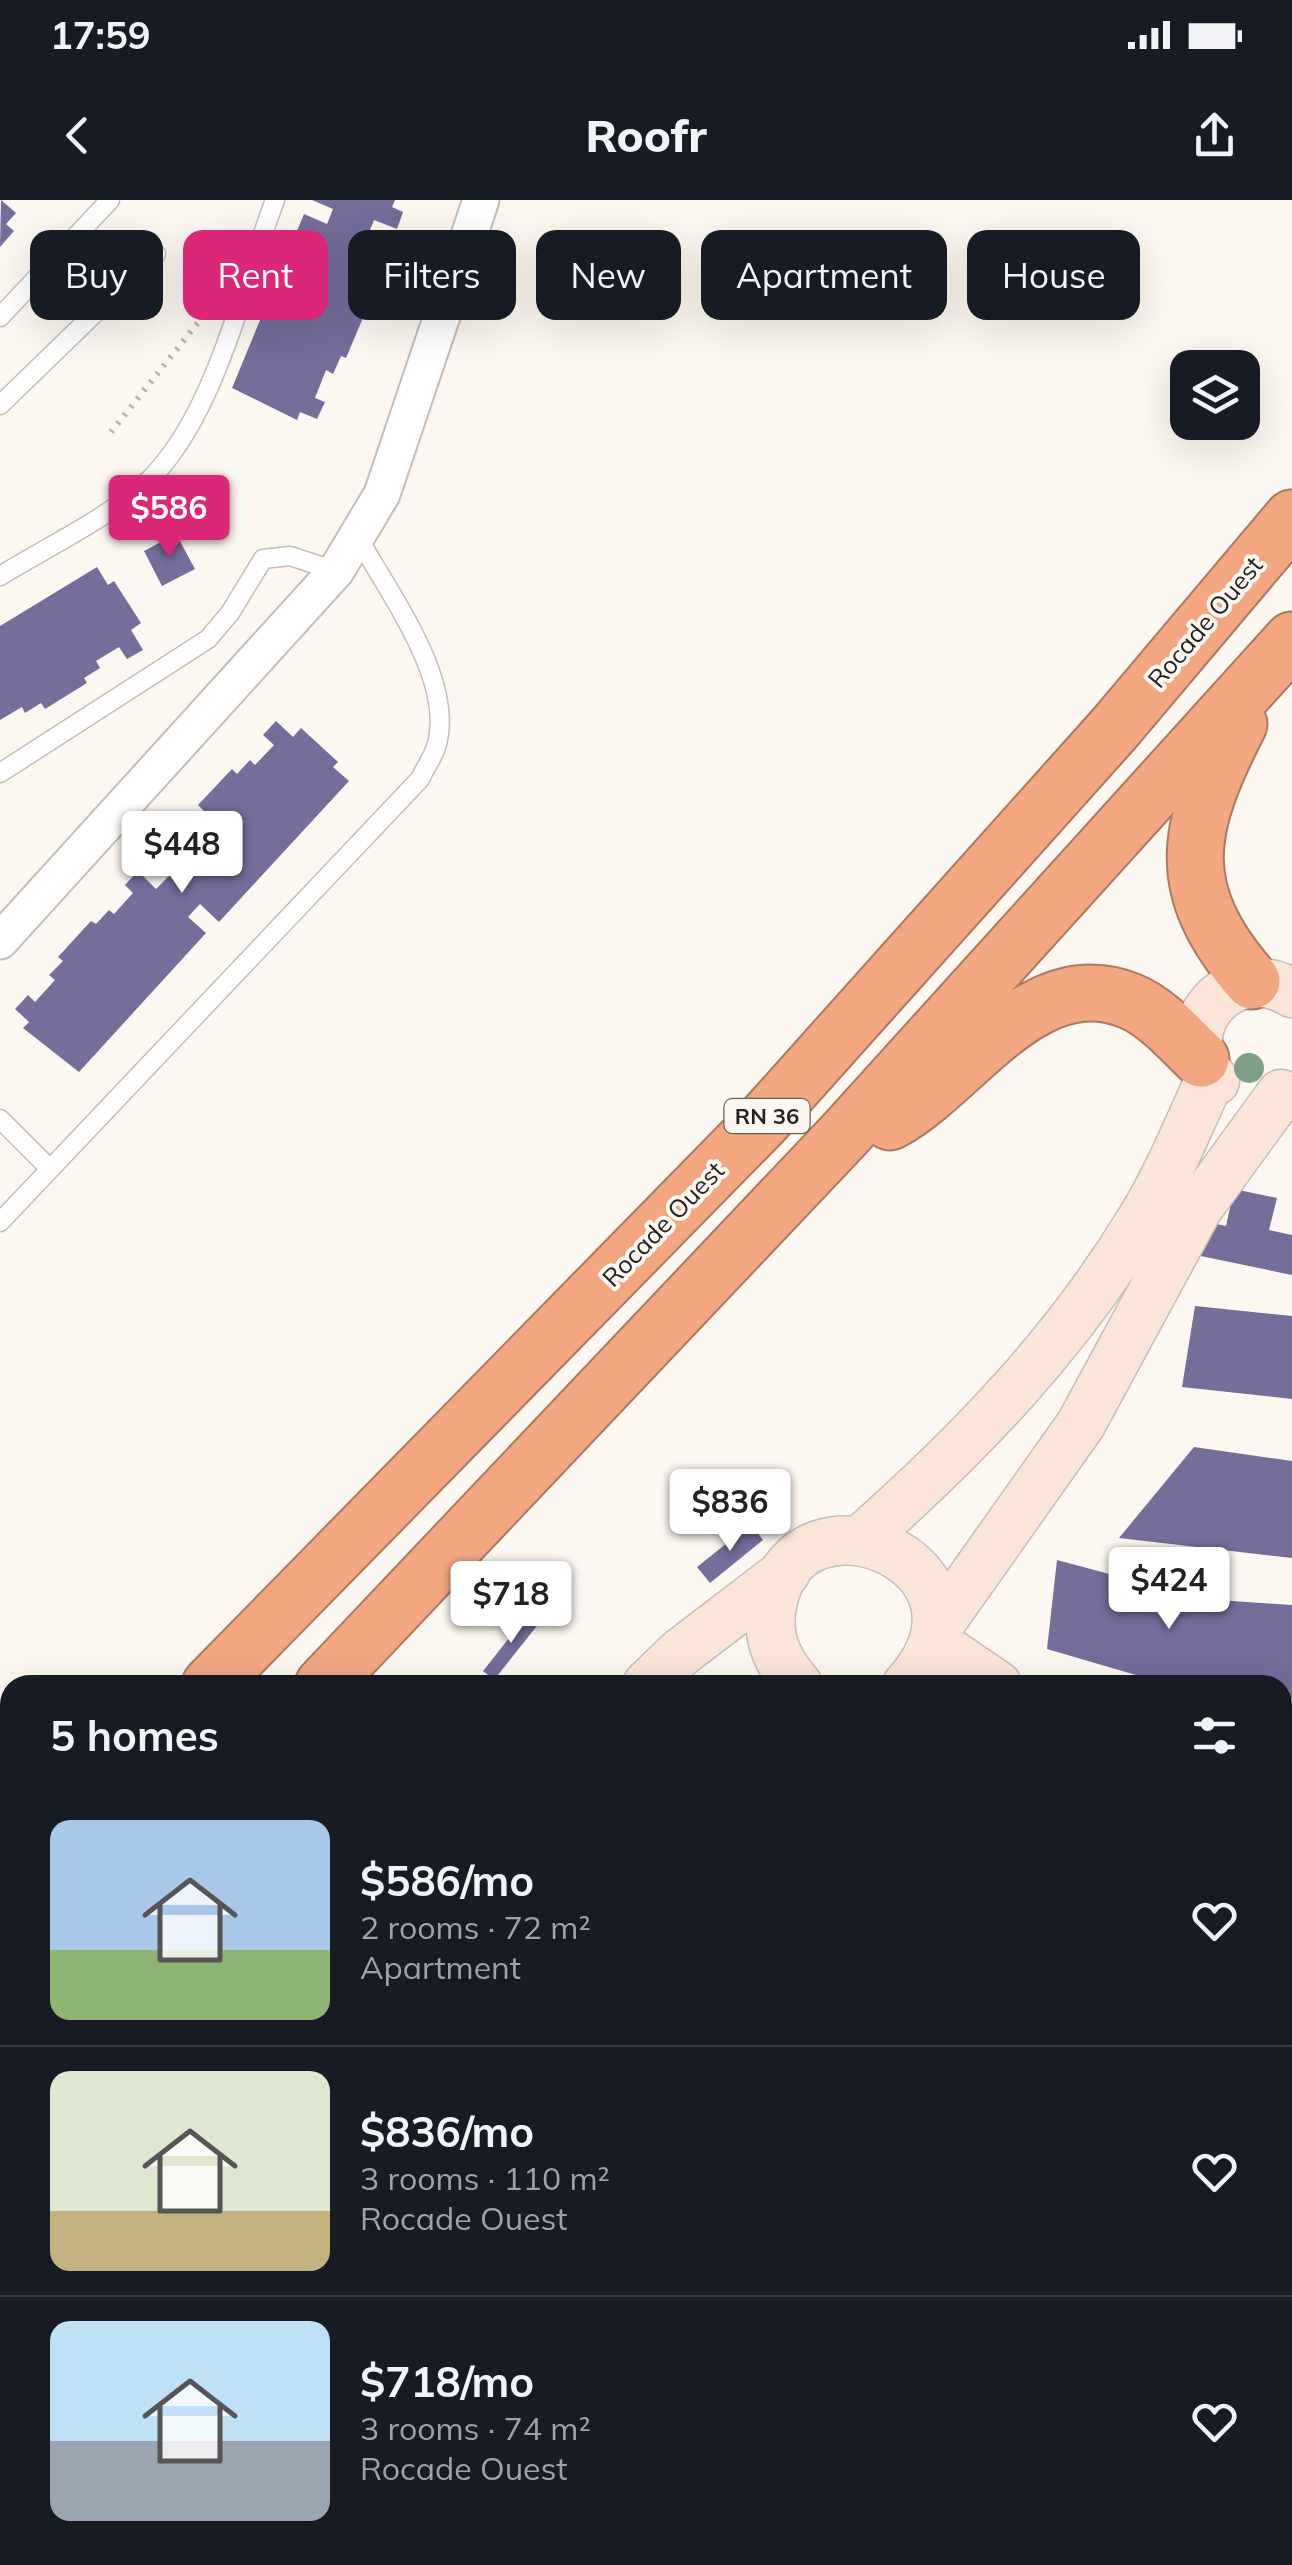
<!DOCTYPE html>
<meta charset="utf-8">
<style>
body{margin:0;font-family:Mulish,sans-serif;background:#20242c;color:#f1f3f6;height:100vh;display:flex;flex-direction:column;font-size:38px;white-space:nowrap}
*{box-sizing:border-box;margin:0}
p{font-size:32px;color:#9ea1a6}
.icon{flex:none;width:55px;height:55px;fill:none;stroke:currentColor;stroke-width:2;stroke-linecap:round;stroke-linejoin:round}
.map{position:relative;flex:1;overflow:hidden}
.panel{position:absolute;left:0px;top:1475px;width:1292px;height:890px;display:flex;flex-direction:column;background:#171b24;border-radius:30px 30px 0 0;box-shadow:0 10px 40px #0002}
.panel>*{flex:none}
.guide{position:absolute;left:30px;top:30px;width:1232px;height:90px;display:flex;gap:20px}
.fabs{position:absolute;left:1170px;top:150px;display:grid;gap:20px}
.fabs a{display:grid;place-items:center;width:90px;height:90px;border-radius:20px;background:#171b24;box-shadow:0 10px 40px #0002;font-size:50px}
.price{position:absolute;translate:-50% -85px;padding:0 22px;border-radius:10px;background:#fff;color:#222;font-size:32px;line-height:65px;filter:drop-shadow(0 2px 5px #0008)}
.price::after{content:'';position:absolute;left:50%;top:60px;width:30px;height:22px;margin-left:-15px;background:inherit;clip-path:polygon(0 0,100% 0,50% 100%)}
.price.current{background:#db2777;color:#fff}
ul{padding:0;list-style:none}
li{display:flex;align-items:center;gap:30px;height:250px;padding:0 50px}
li+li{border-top:2px solid #363941}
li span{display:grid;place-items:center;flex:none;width:280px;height:200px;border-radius:20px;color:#555}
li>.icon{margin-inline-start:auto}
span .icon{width:120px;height:120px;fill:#fffc;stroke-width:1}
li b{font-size:42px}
h2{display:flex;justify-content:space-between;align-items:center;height:120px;padding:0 50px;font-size:42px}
.pill{padding:0 35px;border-radius:20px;background:#171b24;box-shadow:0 10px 40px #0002;font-size:35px;line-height:90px}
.pill.current{background:#db2777;color:#fff}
.status{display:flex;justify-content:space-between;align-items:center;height:70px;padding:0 50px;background:#171b24;direction:ltr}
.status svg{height:28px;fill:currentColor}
header{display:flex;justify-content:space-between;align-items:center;height:130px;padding:0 50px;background:#171b24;font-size:45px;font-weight:800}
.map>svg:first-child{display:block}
</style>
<div class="status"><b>17:59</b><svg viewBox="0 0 49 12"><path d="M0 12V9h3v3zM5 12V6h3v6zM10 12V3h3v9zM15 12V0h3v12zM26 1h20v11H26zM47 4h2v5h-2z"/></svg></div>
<header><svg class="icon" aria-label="back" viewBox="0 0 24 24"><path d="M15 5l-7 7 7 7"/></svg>Roofr<svg class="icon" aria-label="share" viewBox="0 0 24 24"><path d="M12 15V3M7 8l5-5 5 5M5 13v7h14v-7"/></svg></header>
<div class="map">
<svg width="1292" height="2365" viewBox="0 0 1292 2365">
<rect width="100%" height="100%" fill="#fdf7f1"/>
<path fill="#756d9a" d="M1,0L16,13L6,24L14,31L0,47Z
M312,0H395L392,7L403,12L397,29L374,20L366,40L390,50L383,67L372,63L362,90L367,92L359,111L365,113L346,158L341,156L333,174L326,170L315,198L325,202L317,219L300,212L297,220L232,188L304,14L327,24L333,9Z
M176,334L195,369L162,386L144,351Z
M97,367L108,385L114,381L141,423L131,430L143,450L127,459L119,447L96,461L100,468L84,478L87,483L45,509L41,503L25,513L22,507L0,520V426Z
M276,521L293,537L301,528L338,562L333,567L349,581L219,722L200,704L188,717L206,733L79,872L23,828L29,822L15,809L28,795L35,802L55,780L49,775L63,761L58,757L91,721L96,724L109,710L114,714L133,693L125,685L138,671L156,689L172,673L154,656L166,643L175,651L196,629L191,624L204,611L198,605L232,569L237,574L250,560L255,565L274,545L263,535Z
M1234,989L1277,998L1269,1030L1292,1035V1075L1196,1055L1203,1021L1226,1026Z
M1195,1106L1292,1116V1199L1182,1187Z
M1194,1247L1292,1261V1358L1119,1338Z
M751,1324L763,1340L710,1383L697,1367Z
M1057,1360L1203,1399L1292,1405V1499H1282V1485H1170L1047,1449Z
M529,1413L540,1422L494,1480L483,1471Z
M1282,1637H1292V1692H1282Z
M1292,1699V1766L1282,1765V1700Z
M1282,1868L1292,1869V1923L1282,1922Z
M1282,2051H1292V2127H1282Z
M1282,2176H1292V2209L1282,2208Z
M1282,2249H1292V2365H1268V2355H1282Z
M82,2355H153L146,2365H75Z
M436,2355L461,2361L452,2355H546L539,2365H429Z
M1007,2355H1155L1154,2365H1007Z
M999,2358V2365H939L938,2361Z"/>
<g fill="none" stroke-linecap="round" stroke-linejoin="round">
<g stroke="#c3beb8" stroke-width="21">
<path id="lane" d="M0,117L110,0
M0,205L156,54
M0,376C42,350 109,317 144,285C215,220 241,89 275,0
M0,573L208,439L230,413L263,359L290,356L336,371
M0,919L49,968
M0,1022L420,579C425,568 434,556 437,544C454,479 389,394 359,339"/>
</g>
<g stroke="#c3beb8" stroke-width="39">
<path id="street" d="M0,741L336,371L382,294L481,0
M1282,2180L1292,2177
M697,2355V2365
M1230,2355L1232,2365
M369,2365L376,2355
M861,2365V2355"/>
</g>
<g stroke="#c3beb8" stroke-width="51">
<path id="secondary" d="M1215,881C1166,828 1233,756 1292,793
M862,1339C969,1244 1066,1144 1141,1020C1169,975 1189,924 1211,877
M936,1429L1081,1224L1198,1008L1281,894
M934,1442L997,1485
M647,1485L680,1453L786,1372
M798,1485C776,1460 765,1435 773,1401C799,1276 1014,1365 907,1485
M1282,1574H1292
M13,2365L20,2355
M62,2365L70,2355"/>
</g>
<g stroke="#aa795f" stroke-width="59">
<path id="highway" d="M1239,524C1186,628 1171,688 1252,781
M890,922C965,882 1032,761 1130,801C1157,812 1180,839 1201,859
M210,1485L763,921L1114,529L1292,318
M323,1485L844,935L1292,440
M0,1705L10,1694
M0,1816L10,1806"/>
</g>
<path stroke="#b6b2ad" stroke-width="6" stroke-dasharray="2.5 8" stroke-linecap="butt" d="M111,232L204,115"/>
<use href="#lane" stroke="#fff" stroke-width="18"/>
<use href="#street" stroke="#fff" stroke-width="35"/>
<use href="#secondary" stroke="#fbe5d9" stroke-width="48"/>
<use href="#highway" stroke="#f2a780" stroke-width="55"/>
</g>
<circle fill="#7ea084" cx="1249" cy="868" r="15"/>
<g text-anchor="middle" stroke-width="8" stroke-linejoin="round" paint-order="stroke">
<rect fill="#fdf7f1" stroke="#66635f" stroke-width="2.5" x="724.5" y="899" width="85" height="34" rx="8"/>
<g font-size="22" font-weight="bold" fill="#252321">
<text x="767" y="924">RN 36</text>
</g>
<g font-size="25" fill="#252321" stroke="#fdf7f1">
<text transform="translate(1205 422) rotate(-50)" y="9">Rocade Ouest</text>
<text transform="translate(663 1024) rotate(-46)" y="9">Rocade Ouest</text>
</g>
</g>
</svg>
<div class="fabs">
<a><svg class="icon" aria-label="layers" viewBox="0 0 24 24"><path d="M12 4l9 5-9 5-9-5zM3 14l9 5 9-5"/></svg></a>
</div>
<b class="price current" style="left:169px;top:360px">$586</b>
<b class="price" style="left:182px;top:696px">$448</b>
<b class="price" style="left:730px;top:1354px">$836</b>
<b class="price" style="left:1169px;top:1432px">$424</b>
<b class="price" style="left:511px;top:1446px">$718</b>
<div class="guide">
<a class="pill">Buy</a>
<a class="pill current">Rent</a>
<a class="pill">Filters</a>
<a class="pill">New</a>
<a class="pill">Apartment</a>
<a class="pill">House</a>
</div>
<section class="panel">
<h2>5 homes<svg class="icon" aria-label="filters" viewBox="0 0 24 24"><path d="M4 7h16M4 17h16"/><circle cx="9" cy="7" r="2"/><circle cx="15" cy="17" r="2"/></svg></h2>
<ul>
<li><span style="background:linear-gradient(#a9c7e8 65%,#8fb573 0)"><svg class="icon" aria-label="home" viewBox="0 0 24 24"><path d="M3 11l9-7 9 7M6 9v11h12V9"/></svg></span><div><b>$586/mo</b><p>2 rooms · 72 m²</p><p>Apartment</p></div><svg class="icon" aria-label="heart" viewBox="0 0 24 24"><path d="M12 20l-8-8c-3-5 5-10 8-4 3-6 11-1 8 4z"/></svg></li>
<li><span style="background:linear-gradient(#dfe7d0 70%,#c2b280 0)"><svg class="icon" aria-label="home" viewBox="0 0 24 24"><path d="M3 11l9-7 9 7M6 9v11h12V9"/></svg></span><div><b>$836/mo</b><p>3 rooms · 110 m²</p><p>Rocade Ouest</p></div><svg class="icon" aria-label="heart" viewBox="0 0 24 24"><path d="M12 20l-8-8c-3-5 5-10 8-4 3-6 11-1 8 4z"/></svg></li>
<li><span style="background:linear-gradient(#bfe0f5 60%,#9aa5b1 0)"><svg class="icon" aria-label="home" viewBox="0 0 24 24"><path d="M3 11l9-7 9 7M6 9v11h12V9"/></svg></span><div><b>$718/mo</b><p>3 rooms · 74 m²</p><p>Rocade Ouest</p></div><svg class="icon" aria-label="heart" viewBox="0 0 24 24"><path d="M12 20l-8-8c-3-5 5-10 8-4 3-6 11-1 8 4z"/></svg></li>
</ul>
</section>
</div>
